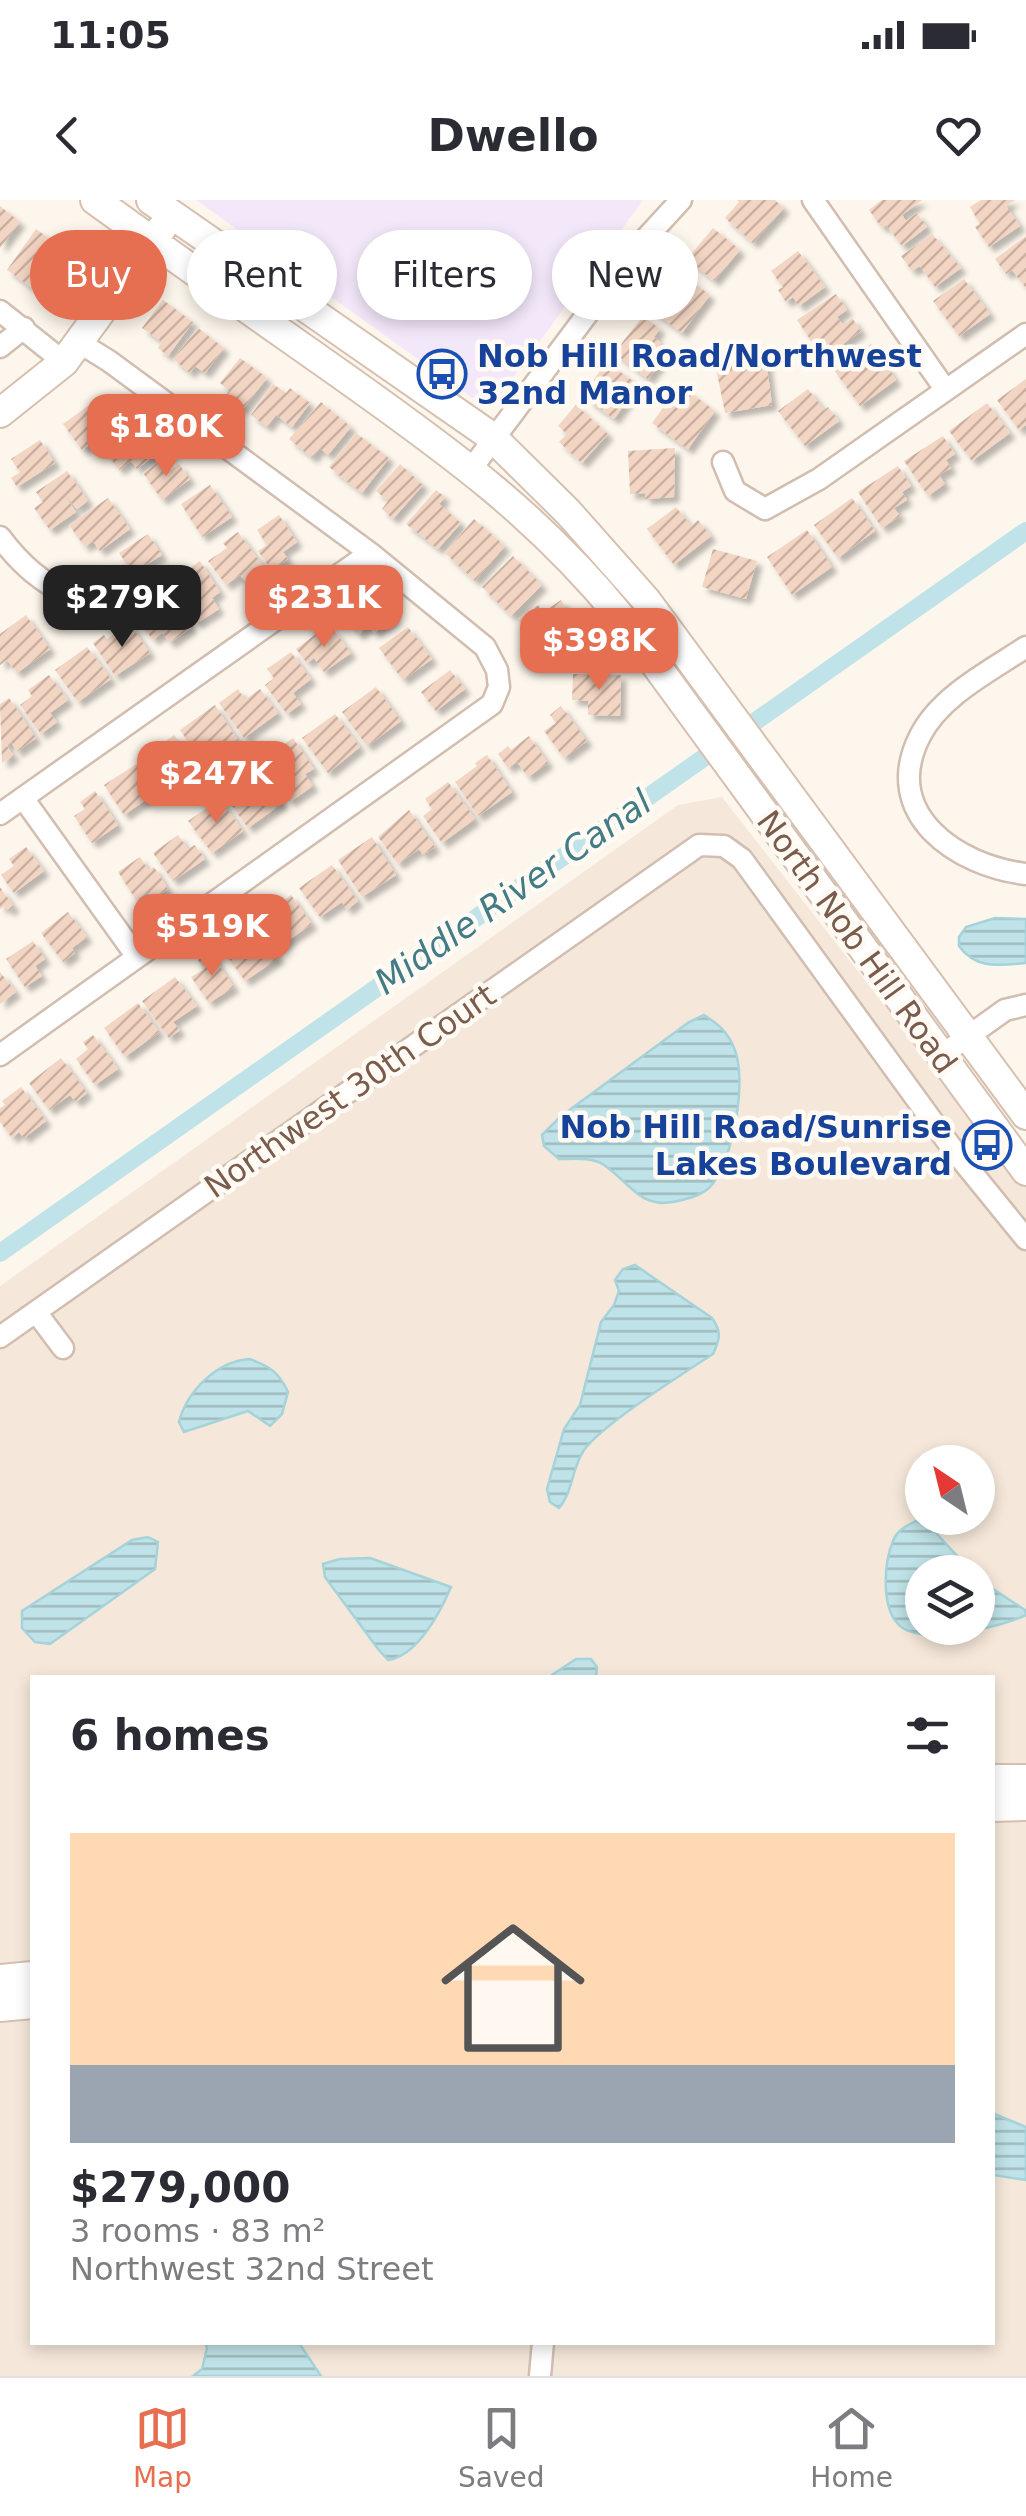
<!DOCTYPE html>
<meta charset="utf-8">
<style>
body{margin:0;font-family:"DejaVu Sans",sans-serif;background:#f2f2f3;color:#2b2b33;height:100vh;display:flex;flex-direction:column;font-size:38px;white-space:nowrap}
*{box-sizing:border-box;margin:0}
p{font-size:32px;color:#7c7c81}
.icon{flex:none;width:55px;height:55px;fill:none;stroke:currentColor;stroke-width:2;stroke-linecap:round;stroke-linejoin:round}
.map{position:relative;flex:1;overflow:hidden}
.sheet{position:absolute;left:30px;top:1475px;width:965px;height:670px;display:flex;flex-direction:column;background:#fff;border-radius:0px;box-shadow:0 5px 15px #0003}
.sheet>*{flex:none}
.hud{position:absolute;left:30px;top:30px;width:968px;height:90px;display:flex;gap:20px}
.needle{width:65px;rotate:325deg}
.fabs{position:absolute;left:905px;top:1245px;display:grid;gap:20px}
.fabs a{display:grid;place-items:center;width:90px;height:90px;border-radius:50%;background:#fff;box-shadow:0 5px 15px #0003;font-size:50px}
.price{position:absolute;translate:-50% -85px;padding:0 22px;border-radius:20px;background:#e76f51;color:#fff;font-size:32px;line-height:65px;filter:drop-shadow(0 2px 5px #0008)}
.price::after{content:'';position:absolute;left:50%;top:60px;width:30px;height:22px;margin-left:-15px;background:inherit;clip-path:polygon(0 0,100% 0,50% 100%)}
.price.selected{background:#222;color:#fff}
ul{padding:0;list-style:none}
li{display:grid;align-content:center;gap:20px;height:530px;padding:0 40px}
li span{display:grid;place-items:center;height:310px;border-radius:0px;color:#555}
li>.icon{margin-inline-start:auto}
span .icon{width:180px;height:180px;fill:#fffc;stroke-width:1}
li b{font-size:42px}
h2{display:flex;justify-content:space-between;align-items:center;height:120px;padding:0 40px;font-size:42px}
.tag{padding:0 35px;border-radius:45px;background:#fff;box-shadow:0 5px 15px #0003;font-size:35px;line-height:90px}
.tag.selected{background:#e76f51;color:#fff}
.status{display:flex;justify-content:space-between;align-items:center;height:70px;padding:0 50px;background:#fff;direction:ltr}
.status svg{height:28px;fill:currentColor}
header{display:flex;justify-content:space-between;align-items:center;height:130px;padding:0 40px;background:#fff;font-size:45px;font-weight:800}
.menu{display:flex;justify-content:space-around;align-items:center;height:140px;border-top:2px solid #e1e1e2;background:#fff;font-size:28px;color:#7c7c81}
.menu a{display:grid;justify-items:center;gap:5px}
.menu .selected{color:#e76f51}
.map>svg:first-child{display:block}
</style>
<div class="status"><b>11:05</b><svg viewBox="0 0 49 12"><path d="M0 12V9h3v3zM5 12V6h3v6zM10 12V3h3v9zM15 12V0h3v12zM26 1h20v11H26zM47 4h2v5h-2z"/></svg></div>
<header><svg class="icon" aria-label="back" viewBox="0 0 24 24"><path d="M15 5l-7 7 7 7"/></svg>Dwello<svg class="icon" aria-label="heart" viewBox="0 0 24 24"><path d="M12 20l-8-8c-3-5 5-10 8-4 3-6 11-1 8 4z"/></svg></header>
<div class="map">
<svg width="1026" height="2176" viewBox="0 0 1026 2176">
<defs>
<pattern id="water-rules" width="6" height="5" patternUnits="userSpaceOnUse" patternTransform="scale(2.5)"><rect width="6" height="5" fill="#bfe3e8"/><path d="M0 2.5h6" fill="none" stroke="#a0bbbe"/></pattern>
<pattern id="building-hatch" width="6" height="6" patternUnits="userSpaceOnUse" patternTransform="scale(2.5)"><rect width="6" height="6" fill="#f3d5c3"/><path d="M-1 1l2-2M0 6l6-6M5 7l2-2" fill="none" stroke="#cab0a1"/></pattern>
<filter id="shadow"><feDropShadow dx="5.5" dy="5.5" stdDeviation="2.5" flood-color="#0004"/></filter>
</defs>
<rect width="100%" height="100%" fill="#fdf6ec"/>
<path fill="#f5e8da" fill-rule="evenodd" d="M722,597L1026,987V2176H0V1086L678,605ZM922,1262H978V1318H922ZM922,1372H978V1428H922ZM32,1478H992V2142H32Z"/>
<path fill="#f3e8fa" d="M196,0H643L502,193L472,198Z"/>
<path fill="url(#water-rules)" stroke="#a5d3da" stroke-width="2.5" d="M995,718L1026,719V763C1000,765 976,770 959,746V737L966,727Z
M704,815C718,824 728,832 734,848C748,879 733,962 710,987C703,994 691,998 682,1000C641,1012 633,985 604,965C592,957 574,959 559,959L544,946L542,935L560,917L689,822Z
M635,1065L712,1118C722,1132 720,1139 713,1154C684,1173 603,1224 584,1250C572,1267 573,1292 559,1308L550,1302L547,1289L564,1229L580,1205L601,1122L614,1105L619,1091L615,1080L623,1069Z
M250,1159C270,1167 278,1171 288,1192L282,1214L270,1226L248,1211L184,1232L179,1222C187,1191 217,1161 250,1159Z
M916,1321L934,1331L972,1372H922V1428H978V1379L1025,1410L1026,1415C1000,1427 920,1448 898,1424C881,1406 884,1362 893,1341C897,1330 906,1326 916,1321Z
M148,1337L158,1342L155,1369L50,1444L35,1442L22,1428V1411L132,1340Z
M370,1358L451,1387C440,1413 417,1456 388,1460L378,1449L325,1377L323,1364L340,1359Z
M576,1459H591L597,1467L596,1477H549Z
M992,1913L1026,1927V1980L993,1975Z
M205,2143H299L321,2176H193L202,2169L207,2148Z"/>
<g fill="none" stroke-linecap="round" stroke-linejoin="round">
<path stroke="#bfe3e8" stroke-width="18" d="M0,1053L1026,331"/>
</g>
<path fill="url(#building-hatch)" filter="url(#shadow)" d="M737,0H775L784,8L753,43L725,18L739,2Z
M882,0H922L902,15L906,21L917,13L927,27L902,46L886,25L882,28L869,10Z
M981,0H1015L1006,6L1020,26L989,47L975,27L980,24L970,7Z
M0,6L20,22L0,48Z
M713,28L740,50L714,81L687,59Z
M36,29L81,62L51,102L7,70Z
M932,34L961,68L935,87L920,66L912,71L901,56Z
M1026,36V88L1012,70L1006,74L995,59Z
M798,51L825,87L799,106L793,97L786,102L778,90L783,87L771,71Z
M684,76L710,95L682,133L646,106L662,85L671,92Z
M964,79L990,114L959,136L933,101Z
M836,94L847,110L837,117L843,125L852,118L861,131L828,155L817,139L812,142L797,120Z
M163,100L193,122L168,156L158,148L162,142L142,128Z
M643,116L660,129L654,137L661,143L652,155L661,162L648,179L614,153Z
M198,128L224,148L205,173L195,166L190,173L173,159Z
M871,144L896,180L860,206L834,170Z
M240,158L267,178L242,210L224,197L229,191L220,183Z
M766,159L772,205L725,213L716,168Z
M606,162L639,185L614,219L588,200L599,185L593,181Z
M1026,179V225L1019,230L997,200Z
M273,184L286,193L290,188L310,203L292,227L276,215L267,227L251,215Z
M680,185L715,211L688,249L652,223Z
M808,189L824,210L828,207L839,221L805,246L778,211Z
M95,201L105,213L97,219L107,232L82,250L63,224Z
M321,202L351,227L328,255L320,248L312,258L289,239Z
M987,203L1010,233L972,261L949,231Z
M576,205L608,234L582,263L559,242L567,234L558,226Z
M126,226L135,238L139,235L154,256L137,269L131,261L119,270L101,245Z
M356,233L389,258L362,293L329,267Z
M943,236L955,254L946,260L951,268L939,275L945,284L928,296L904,261Z
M40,240L55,263L17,287L11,278L20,272L11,259Z
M675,248L674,297L645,299V293L630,294L628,251Z
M160,261L169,272L179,264L190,279L162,300L143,273Z
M400,264L423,285L393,319L382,309L388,301L376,291Z
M898,266L911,286L902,292L907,300L894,308L900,316L882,328L858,292Z
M67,271L88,301L77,309L64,294L76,312L50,330L34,308L43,302L36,292Z
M210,285L232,317L202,337L181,304Z
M436,290L445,297L439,304L461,323L438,349L406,324Z
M108,298L130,329L100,351L93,341L85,347L69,325Z
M852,298L875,331L838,358L814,325Z
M676,307L691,326L698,320L711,336L674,365L647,329Z
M279,315L297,342L283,352L288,359L271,370L258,351L267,345L257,330Z
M474,319L505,346L475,381L445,353Z
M807,330L832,367L792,395L767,357Z
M238,332L268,373L249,386L240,375L226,385L208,361L227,348L223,343Z
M148,334L162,355L144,366L148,372L128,386L119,372L128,366L119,353Z
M713,349L757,361L746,399L702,387Z
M513,356L542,385L511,416L482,387Z
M200,361L220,392L212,398L219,409L196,424L176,395L184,390L176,378Z
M370,395L378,405L383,402L395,418L374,433L369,426L358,435L343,414Z
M171,399L192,427L170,443L162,433L153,440L131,410L144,400L153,412Z
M561,400L575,421L548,439L539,427L528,434L518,419L538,405L543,412Z
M26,415L50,449L17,473L7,460L0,465V434Z
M130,424L150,453L115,476L93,443L104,435L107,439Z
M408,427L432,459L403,480L379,448Z
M333,429L351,453L324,472L314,458L307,463L296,449L316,434L319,439Z
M87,447L111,479L78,502L55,470Z
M291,452L311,479L293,493L301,504L287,514L265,485L274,478L267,469Z
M450,470L465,489L436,511L421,492Z
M573,474L621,475L620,516L588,515V501L572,500Z
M49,475L68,500L50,513L57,522L41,534L20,505L32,496L28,490Z
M376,487L401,521L367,546L342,512Z
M238,489L245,500L260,489L278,513L244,538L219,503Z
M9,498L36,538L17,552L11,542L6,545L14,556L2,563L0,504Z
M215,505L237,539L202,562L180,530Z
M561,506L587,541L564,558L544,531L556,523L550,515Z
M335,514L360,547L328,573L302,538Z
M174,535L185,549L180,553L190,567L164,586L146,562L157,554L154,550Z
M529,536L548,563L528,577L517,562L508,568L498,554L508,546L511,550Z
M293,538L314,569L305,574L313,586L290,602L261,560Z
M487,555L512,592L478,616L455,582L477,566L475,563Z
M138,563L157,592L124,615L104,585Z
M262,574L283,603L248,628L227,599Z
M448,582L475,619L442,643L423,616L432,609L425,599Z
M95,591L118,625L92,643L74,616L85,609L80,602Z
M220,599L243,631L212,653L188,621Z
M409,610L435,647L423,655L419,649L398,664L378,637Z
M178,635L188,649L195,645L205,659L173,681L153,653Z
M372,637L396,675L362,697L338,660Z
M26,647L44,671L14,693L1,675L14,666L9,659Z
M140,657L148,670L154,667L168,689L152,699L148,692L136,700L118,672Z
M332,665L358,701L347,710L342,702L320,717L299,688Z
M0,687L14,707L9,711L5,706L0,709Z
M291,695L312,724L279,747L259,718Z
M68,712L87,737L72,748L75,753L63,762L41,733Z
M252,721L279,758L245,781L219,745Z
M33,741L45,759L35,766L42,776L25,787L6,759Z
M210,752L234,787L209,803L191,777L204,769L198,760Z
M0,772L16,792L0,804Z
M175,777L197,806L173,822L180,830L169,838L142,801Z
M138,803L159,832L125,857L104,828Z
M93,835L118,869L95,885L76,859L88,849L83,842Z
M61,858L87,893L76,902L70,895L49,910L29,883Z
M21,887L46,921L24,938L19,932L12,938L0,922V908L5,905L2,901Z"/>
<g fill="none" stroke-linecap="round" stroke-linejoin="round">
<g stroke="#d1beb0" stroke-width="25">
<path id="street" d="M813,0L945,189
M0,111L64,162
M0,147L24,128
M723,262L735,291L765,309L819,279L1026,134
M472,268L636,49L681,0
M0,337C21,365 42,383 74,398
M1026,447C990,471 940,496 920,536C880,614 957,666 1026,674
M23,598L137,757
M0,614L370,353
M0,855L492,504L499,487L497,470L485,447L370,353L109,161L80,143
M939,857L1005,810L1026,805
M36,1112L63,1148
M0,1137L699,645L724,646L742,659L952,948L1026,1039
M540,2176L543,2142"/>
</g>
<g stroke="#d6c0b0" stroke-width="32">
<path id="secondary" d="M95,0C179,61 265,121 350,181C454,255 539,317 620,416L1026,971
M151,0L492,237L568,312L646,400L1026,915
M0,213L64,162L162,28
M992,1579H1026
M992,1607L1026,1606
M0,1779L32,1776
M0,1807L32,1804"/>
</g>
<use href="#street" stroke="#fff" stroke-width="20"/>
<use href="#secondary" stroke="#fff" stroke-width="28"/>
</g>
<defs>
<g id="bus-ring" transform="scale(2.5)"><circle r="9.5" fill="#fffaf3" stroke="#1a4fb4" stroke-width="1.5"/><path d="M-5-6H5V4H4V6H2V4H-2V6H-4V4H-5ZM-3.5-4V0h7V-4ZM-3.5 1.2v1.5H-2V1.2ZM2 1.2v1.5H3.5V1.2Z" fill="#1a4fb4"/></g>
</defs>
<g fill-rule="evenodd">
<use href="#bus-ring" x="442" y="174"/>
<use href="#bus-ring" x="987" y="945"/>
</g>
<g text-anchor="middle" stroke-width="9" stroke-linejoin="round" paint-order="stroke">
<g font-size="32" font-weight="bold" fill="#164399" stroke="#fffaf3" text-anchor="start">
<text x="477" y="167">Nob Hill Road/Northwest<tspan x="477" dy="37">32nd Manor</tspan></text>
<text x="952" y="938" text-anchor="end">Nob Hill Road/Sunrise<tspan x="952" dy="37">Lakes Boulevard</tspan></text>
</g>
<g font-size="32" fill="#7a5c4d" stroke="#fffaf3">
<text transform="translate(857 742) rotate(54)" y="11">North Nob Hill Road</text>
<text transform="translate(350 891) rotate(-35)" y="11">Northwest 30th Court</text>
</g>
<g font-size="35" font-style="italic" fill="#437c86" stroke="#fffaf3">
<text transform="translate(513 692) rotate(-35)" y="12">Middle River Canal</text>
</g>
</g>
</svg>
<div class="fabs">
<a><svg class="needle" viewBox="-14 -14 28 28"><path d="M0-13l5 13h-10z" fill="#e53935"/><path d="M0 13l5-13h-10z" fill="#7c7c81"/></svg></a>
<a><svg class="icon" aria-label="layers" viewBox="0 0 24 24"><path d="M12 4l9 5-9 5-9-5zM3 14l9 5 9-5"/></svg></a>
</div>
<b class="price" style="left:166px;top:279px">$180K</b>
<b class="price selected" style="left:122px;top:450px">$279K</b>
<b class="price" style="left:324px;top:450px">$231K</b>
<b class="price" style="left:599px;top:493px">$398K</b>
<b class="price" style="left:216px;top:626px">$247K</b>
<b class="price" style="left:212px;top:779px">$519K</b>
<div class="hud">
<a class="tag selected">Buy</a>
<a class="tag">Rent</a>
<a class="tag">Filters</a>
<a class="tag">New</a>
</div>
<section class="sheet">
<h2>6 homes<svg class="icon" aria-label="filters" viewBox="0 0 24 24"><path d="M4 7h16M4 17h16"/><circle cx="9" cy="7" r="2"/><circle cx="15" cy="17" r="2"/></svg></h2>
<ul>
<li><span style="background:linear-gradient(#ffd9b3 75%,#9aa5b1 0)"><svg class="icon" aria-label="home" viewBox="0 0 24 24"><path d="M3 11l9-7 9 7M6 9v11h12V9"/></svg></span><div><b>$279,000</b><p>3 rooms · 83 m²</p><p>Northwest 32nd Street</p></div></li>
</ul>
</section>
</div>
<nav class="menu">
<a class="selected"><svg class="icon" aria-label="map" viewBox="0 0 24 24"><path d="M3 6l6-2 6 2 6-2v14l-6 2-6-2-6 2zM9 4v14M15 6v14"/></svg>Map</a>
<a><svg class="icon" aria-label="saved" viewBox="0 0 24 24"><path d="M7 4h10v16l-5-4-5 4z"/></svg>Saved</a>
<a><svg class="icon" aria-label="home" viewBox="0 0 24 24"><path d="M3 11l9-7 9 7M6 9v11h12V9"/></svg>Home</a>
</nav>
